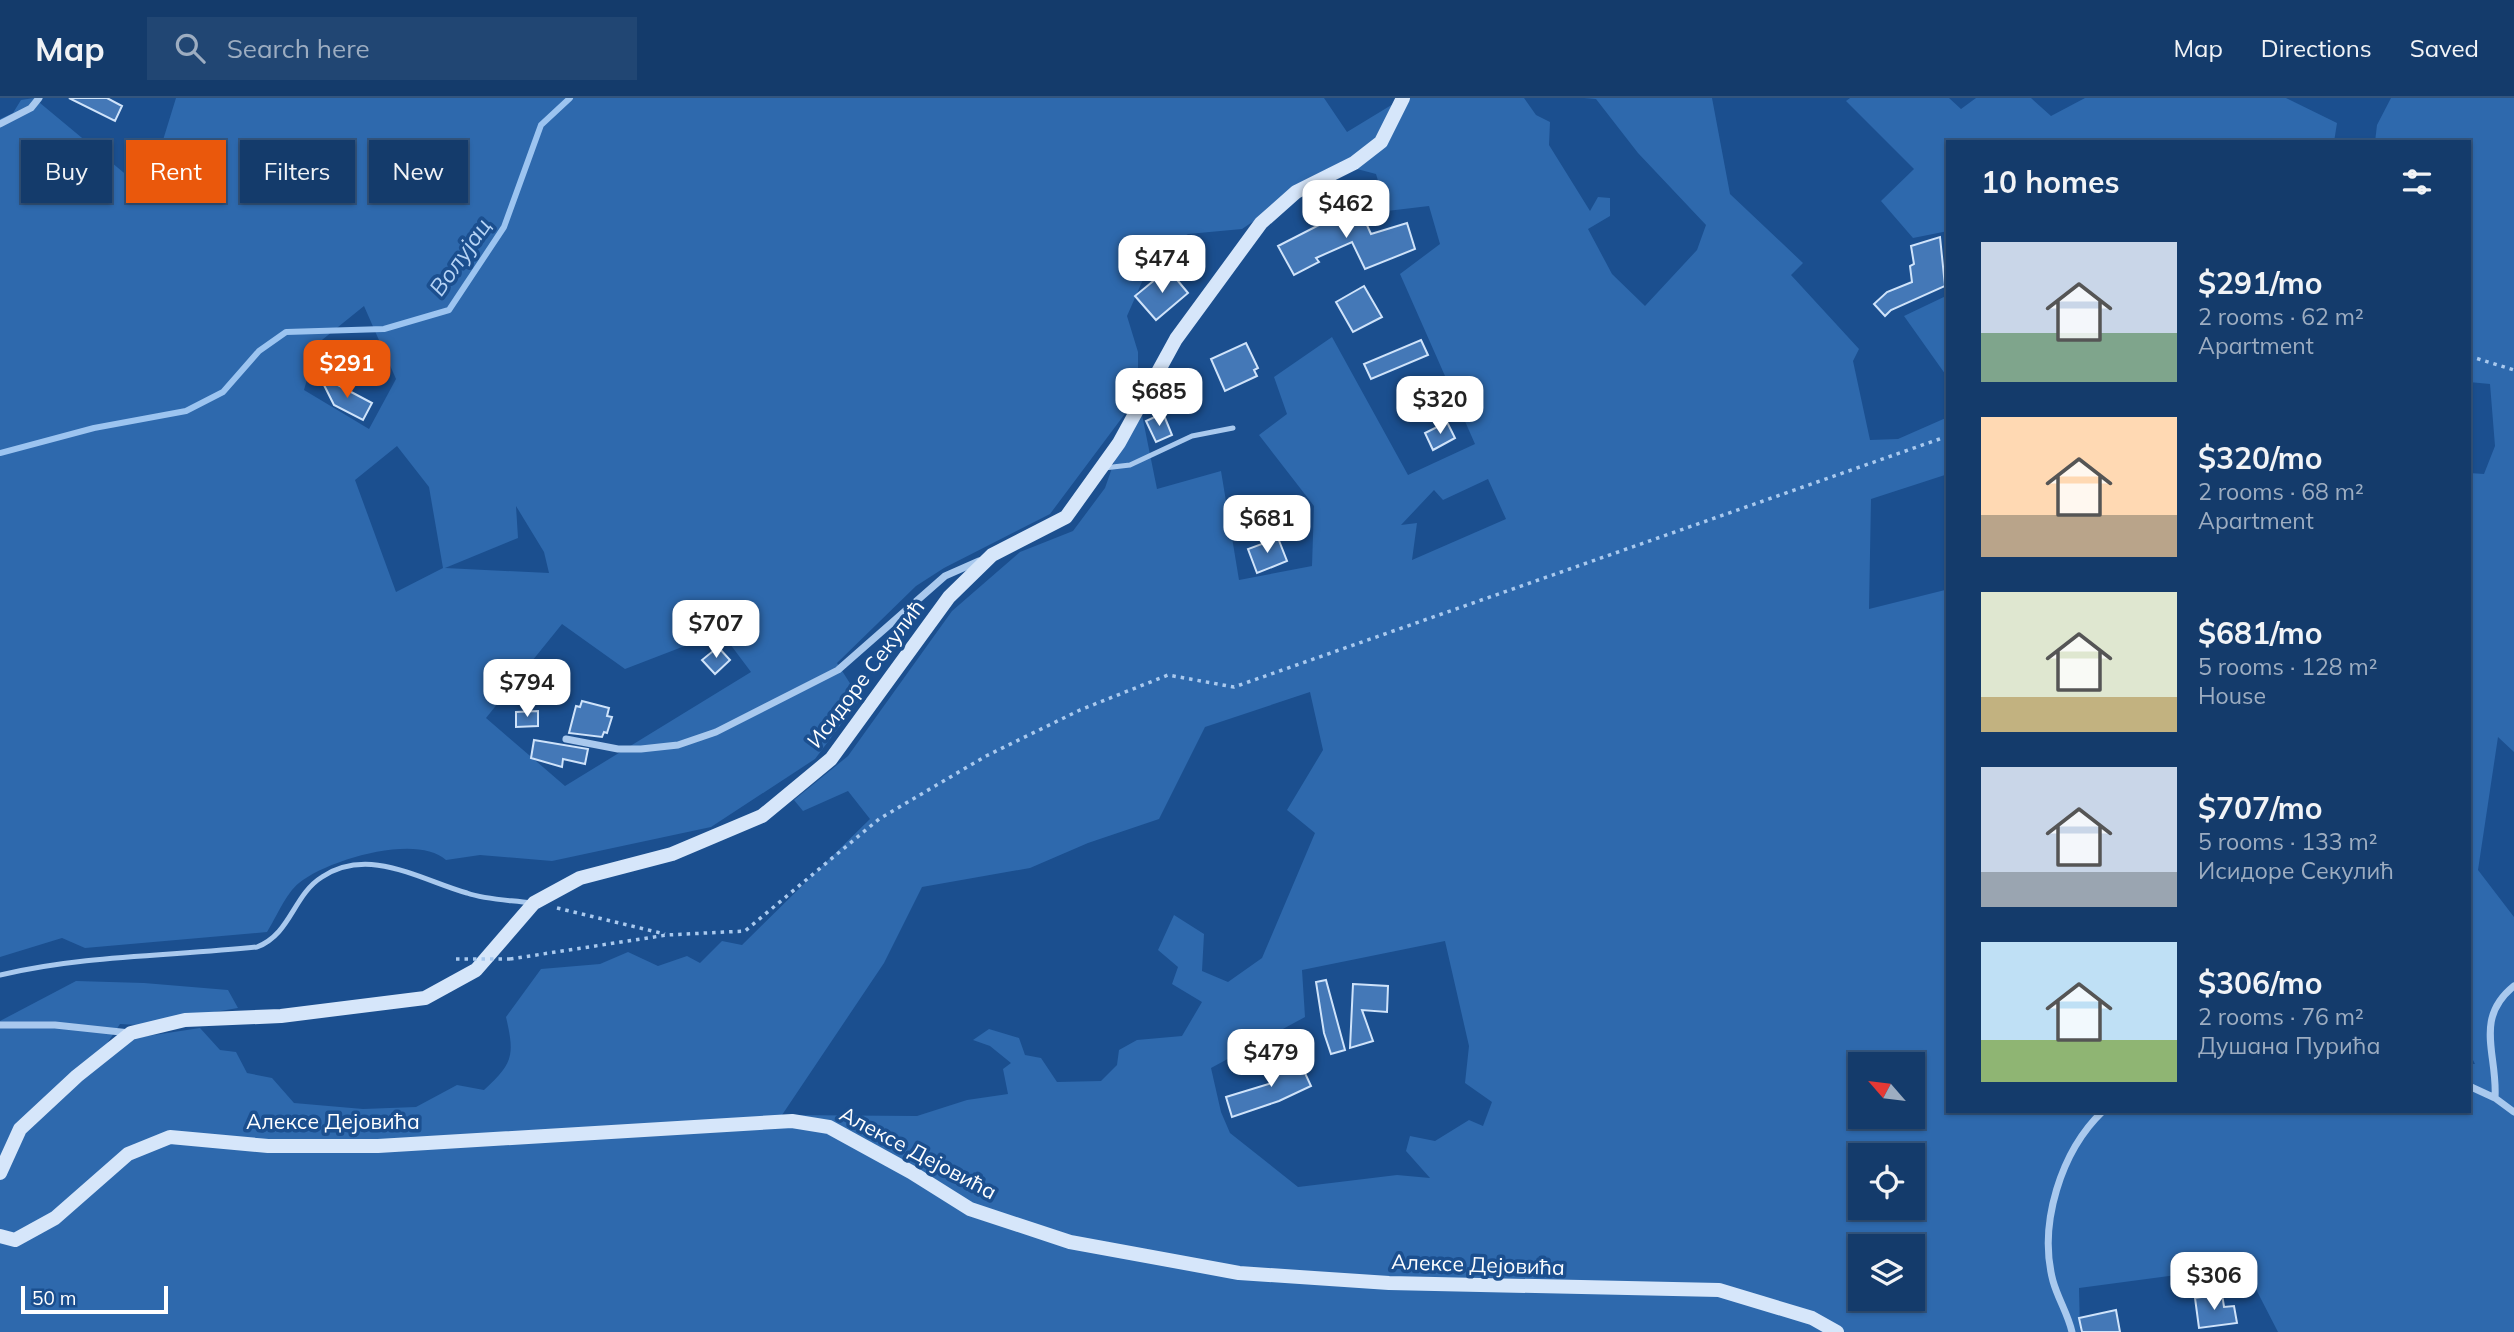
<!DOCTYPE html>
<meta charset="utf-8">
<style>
body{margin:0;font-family:Mulish,sans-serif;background:#214673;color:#f1f3f6;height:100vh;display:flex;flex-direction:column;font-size:26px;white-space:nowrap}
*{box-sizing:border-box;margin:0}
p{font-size:23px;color:#9dadc1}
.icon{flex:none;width:38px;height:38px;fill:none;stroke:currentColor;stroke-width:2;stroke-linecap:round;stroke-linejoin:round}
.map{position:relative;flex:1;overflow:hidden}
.drawer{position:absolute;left:1946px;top:42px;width:525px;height:973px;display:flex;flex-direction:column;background:#143b6b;border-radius:0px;box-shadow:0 2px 5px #0004,0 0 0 2px #33557e}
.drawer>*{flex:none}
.top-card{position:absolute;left:21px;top:42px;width:665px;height:63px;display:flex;gap:14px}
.needle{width:46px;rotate:298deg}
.tools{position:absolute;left:1848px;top:954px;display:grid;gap:14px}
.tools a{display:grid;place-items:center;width:77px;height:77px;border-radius:0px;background:#143b6b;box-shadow:0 2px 5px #0004,0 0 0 2px #33557e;font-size:35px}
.scale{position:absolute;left:21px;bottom:18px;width:147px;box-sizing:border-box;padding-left:7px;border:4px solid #fff;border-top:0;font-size:19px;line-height:24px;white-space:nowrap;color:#fff;-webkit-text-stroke:5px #1b4f8f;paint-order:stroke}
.price{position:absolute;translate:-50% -60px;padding:0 16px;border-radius:14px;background:#fff;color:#222;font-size:23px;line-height:46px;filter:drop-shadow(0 2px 4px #0008)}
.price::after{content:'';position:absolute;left:50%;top:42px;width:21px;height:16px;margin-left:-10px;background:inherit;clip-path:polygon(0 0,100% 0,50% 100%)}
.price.active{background:#ea580c;color:#fff}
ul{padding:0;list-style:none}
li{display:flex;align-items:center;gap:21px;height:175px;padding:0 35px}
li span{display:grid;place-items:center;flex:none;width:196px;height:140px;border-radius:0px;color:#555}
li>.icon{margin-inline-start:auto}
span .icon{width:84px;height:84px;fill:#fffc;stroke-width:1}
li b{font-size:30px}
h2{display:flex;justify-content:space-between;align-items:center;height:84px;padding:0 35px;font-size:30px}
.chip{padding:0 24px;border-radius:0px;background:#143b6b;box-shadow:0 2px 5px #0004,0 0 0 2px #33557e;font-size:24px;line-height:63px}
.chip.active{background:#ea580c;color:#fff}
header{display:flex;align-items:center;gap:42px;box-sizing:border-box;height:98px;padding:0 35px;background:#143b6b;border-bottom:2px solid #33557e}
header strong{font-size:33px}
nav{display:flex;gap:38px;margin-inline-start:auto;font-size:24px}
.search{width:490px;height:63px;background:#214673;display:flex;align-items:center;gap:18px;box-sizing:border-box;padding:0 24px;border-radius:0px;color:#9dadc1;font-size:26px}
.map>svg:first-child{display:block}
</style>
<header>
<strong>Map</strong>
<div class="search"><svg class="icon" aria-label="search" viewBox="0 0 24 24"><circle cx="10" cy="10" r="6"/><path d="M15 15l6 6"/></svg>Search here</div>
<nav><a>Map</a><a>Directions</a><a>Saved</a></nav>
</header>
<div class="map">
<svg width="2514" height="1234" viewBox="0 0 2514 1234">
<rect width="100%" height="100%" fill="#1b4f8f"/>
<path fill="#2e69ad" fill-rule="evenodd" d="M34,0L147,94L176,0H1324L1347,34L1403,0H1524L1536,17L1550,24L1549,47L1590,113L1598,99L1610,100V118L1588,131L1612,176L1645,208L1697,152L1706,127L1638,55L1596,1L1584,0H1712L1730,96L1803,165L1791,177L1859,251L1853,263L1870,342L1898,341L1948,319V376L1871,401L1869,511L1945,492L1948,496V1013H2469V966H2475L2469,954V375L2484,376L2495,348L2490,286L2469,284V44H2375L2377,27L2391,0H2514V654L2498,639L2478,772L2514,819V1234H2278L2244,1168L2079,1190L2080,1234H0V923L76,883L144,885L228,892L238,910L138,927L120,926L108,944L200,930L220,952L236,954L247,975L272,980L294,1005L363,1011L416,1009L457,987L484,992C513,965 515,958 506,919L541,871L600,866L628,854L658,868L687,858L700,865L722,843L742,847L870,721L848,693L803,713L794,702L848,658L952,513L1020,454L1073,433L1105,390L1136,301L1050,416L944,470L916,488L837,565L860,601L815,661L711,729L552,763L480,757L446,762C417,735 327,762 299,785C286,795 276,820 267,834L85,850L62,840L0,859V21L13,15L21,2ZM1338,66L1376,76L1387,113L1429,108L1440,146L1400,176L1475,346L1408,377L1332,239L1274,279L1287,316L1259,337L1314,408L1312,468L1239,482L1221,373L1157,391L1138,297V254L1127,218L1153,159L1188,136L1242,131ZM364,208L396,281L369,331L304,292L317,246ZM397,348L429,389L443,470L396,494L355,382ZM1488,381L1506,421L1412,462L1417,425L1401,427L1434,392L1443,402ZM516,408L544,454L549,475L445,470L518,440ZM562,526L625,571L721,534L751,574L565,688L486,620ZM1310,594L1323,652L1287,712L1315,735L1262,860L1228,884L1202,873L1204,836L1174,817L1158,852L1178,869L1172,886L1202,904L1182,938L1137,942L1119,952L1117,967L1101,983L1057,984L1041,960L1025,957L1019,940L989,931L973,942L990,948L1011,965L1003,971L1008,996L967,1002L917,1018L782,1017L884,865L922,789L1030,770L1088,745L1159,721L1205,629ZM1445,843L1469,948L1465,985L1492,1004L1483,1028L1469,1022L1435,1043L1410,1038L1406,1053L1430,1080L1397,1077L1298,1089L1230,1035L1221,1014L1211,970L1305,919L1302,872ZM1860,966H1913V1018H1860ZM1860,1057H1913V1110H1860ZM1860,1148H1913V1200H1860Z
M1850,0H1949L1961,11L1976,0H2031L2051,18L2085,0H2286L2337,25L2334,44H1948V133L1913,140L1881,103L1914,71L1846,3Z
M1948,197V280L1904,218Z"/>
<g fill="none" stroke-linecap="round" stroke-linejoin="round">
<path stroke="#9cc4f0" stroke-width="6" d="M0,355L94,330L186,313L223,294L259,253L286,234L384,231L449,212L504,129L541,27L570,0"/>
</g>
<path fill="#4478b7" stroke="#cfe3fa" stroke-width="2" d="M69,0H107L122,8L115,23Z
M1355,101L1371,136L1407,125L1415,151L1365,171L1352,144L1316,160L1319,164L1294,177L1278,148L1325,124L1322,116Z
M1940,139L1945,188L1891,212L1885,218L1874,206L1887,194L1912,184L1910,168L1914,166L1911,148Z
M1168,171L1188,195L1156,222L1135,198Z
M1364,188L1382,219L1353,234L1336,204Z
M1421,242L1428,257L1371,281L1364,266Z
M1246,245L1258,270L1254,272L1257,278L1225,293L1211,261Z
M319,277L372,305L363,322L334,307Z
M1163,315L1172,337L1156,344L1146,323Z
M1447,324L1455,340L1433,352L1425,335Z
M1278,440L1287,463L1257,475L1248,451Z
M718,549L730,562L715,576L702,562Z
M582,603L609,610L607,618L612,619L607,635L604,634L602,639L569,635L576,608L580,609Z
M538,613V628L516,629V614Z
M534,642L588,651L585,666L563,661L562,669L531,660Z
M1326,882L1345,952L1331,956L1324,935L1316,884Z
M1353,886L1388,888L1387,914L1362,912L1373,943L1350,950Z
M1298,960L1311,988L1279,1003L1232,1019L1226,999L1272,985L1267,975Z
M2222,1196L2224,1209L2234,1208L2237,1225L2199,1230L2195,1200Z
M2116,1212L2120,1234H2082L2079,1220Z"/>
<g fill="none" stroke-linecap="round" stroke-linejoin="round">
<path stroke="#a9c9ee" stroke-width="3.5" stroke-dasharray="3.5 5" stroke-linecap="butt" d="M2469,258L2514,272
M557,810L665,836
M510,861L667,837L745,833L879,721L986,658L1080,612L1168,577L1234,589L1948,338"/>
<path stroke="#a9c9ee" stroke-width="5" d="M1104,370L1130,367L1192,338L1233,330
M0,877C84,857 172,858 257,849C291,836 293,797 322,779C369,748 421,782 467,795C487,802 510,802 531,805"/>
<path stroke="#a9c9ee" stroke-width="7" d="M0,26L31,10L39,0
M566,641L618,651H641L678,647L716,634L838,572L945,478L979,463
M0,927H55L130,935
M2469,988L2495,1000C2498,957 2473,921 2514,888
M2495,1000L2514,1014
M2072,1234C2068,1216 2058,1201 2053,1183C2038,1126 2061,1053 2103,1013"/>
<path stroke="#d6e6fa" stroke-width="14" d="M0,1075L20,1031L77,978L131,935L185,922L281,918L425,900L476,872L534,805L580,780L672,756L762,718L831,661L949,499L992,457L1066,419L1119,345L1176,241L1261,125L1296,94L1354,65L1381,44L1403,0
M0,1138L15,1142L55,1120L128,1056L170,1039L268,1048H378L792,1023L829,1029L911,1074L970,1111L1070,1144L1239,1175L1389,1185L1719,1192L1812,1220L1837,1234"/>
<path stroke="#a9c9ee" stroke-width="3.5" stroke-dasharray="3.5 5" stroke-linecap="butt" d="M456,861H510"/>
</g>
<g text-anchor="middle" stroke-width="7" stroke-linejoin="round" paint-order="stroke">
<g font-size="21" fill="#fff" stroke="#1b4f8f">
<text transform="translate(866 576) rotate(-53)" y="7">Исидоре Секулић</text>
<text x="333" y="1031">Алексе Дејовића</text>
<text transform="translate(918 1055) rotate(28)" y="7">Алексе Дејовића</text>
<text transform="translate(1478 1167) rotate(2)" y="7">Алексе Дејовића</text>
</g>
<g font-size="23" font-style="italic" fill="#b5d3f5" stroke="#1b4f8f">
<text transform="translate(460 159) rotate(-55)" y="8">Волујац</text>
</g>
</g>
</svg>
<div class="tools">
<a><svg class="needle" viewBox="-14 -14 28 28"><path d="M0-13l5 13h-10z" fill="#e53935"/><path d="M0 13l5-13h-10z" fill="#9dadc1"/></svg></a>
<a><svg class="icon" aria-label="locate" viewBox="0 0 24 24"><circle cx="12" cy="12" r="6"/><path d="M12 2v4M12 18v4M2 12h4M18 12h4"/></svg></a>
<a><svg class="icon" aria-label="layers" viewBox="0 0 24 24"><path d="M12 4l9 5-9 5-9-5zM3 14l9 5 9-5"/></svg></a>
</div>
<div class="scale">50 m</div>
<b class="price" style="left:1346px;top:142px">$462</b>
<b class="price" style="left:1162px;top:197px">$474</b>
<b class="price active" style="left:347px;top:302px">$291</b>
<b class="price" style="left:1159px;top:330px">$685</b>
<b class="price" style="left:1440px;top:338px">$320</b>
<b class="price" style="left:1267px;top:457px">$681</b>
<b class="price" style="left:716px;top:562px">$707</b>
<b class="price" style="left:527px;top:621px">$794</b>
<b class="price" style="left:1271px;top:991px">$479</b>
<b class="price" style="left:2214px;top:1214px">$306</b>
<div class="top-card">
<a class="chip">Buy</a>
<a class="chip active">Rent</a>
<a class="chip">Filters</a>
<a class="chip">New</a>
</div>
<section class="drawer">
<h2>10 homes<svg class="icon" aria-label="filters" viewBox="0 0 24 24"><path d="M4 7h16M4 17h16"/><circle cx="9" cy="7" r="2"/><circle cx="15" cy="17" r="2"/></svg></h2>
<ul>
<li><span style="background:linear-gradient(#c9d6e8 65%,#7fa58c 0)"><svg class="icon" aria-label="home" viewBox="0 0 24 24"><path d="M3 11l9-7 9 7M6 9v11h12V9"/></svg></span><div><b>$291/mo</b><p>2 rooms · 62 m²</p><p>Apartment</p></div></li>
<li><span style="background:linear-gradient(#ffd9b3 70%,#b9a48a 0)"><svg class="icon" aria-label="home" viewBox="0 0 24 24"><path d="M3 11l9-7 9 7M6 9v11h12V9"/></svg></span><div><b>$320/mo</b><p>2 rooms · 68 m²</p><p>Apartment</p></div></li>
<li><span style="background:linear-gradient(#dfe7d0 75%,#c2b280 0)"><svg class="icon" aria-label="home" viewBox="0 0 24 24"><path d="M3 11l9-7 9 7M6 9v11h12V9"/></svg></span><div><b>$681/mo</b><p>5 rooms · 128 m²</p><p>House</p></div></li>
<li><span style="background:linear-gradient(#c9d6e8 75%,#9aa5b1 0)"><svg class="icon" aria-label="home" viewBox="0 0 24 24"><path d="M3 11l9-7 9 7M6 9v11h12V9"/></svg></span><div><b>$707/mo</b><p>5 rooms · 133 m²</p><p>Исидоре Секулић</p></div></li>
<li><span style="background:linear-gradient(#bfe0f5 70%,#8fb573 0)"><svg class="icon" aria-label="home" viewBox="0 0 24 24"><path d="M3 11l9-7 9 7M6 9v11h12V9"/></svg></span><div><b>$306/mo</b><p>2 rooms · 76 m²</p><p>Душана Пурића</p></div></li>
</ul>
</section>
</div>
